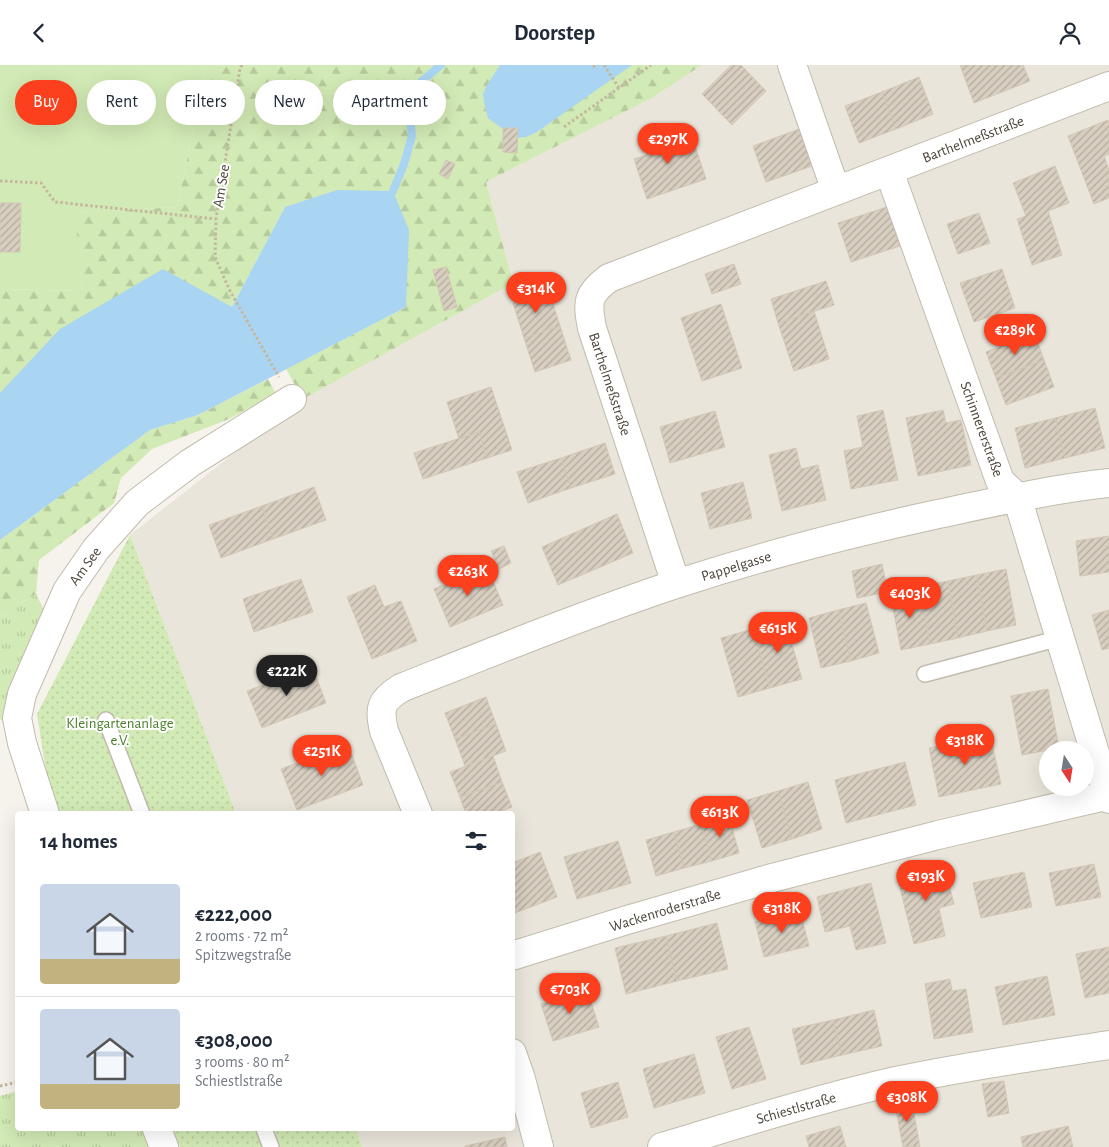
<!DOCTYPE html>
<meta charset="utf-8">
<style>
body{margin:0;font-family:"Alegreya Sans",sans-serif;background:#f2f2f3;color:#1f2937;height:100vh;display:flex;flex-direction:column;font-size:19px;white-space:nowrap}
*{box-sizing:border-box;margin:0}
p{font-size:16px;color:#747a83}
.icon{flex:none;width:28px;height:28px;fill:none;stroke:currentColor;stroke-width:2;stroke-linecap:round;stroke-linejoin:round}
.map{position:relative;flex:1;overflow:hidden}
.drawer{position:absolute;left:15px;top:746px;width:500px;height:320px;display:flex;flex-direction:column;background:#fff;border-radius:5px;box-shadow:0 5px 20px #0002}
.drawer>*{flex:none}
.guide{position:absolute;left:15px;top:15px;width:500px;height:45px;display:flex;gap:10px}
.needle{width:32px;rotate:168deg}
.fabs{position:absolute;left:1039px;top:676px;display:grid;gap:10px}
.fabs a{display:grid;place-items:center;width:55px;height:55px;border-radius:50%;background:#fff;box-shadow:0 5px 20px #0002;font-size:25px}
.price{position:absolute;translate:-50% -42px;padding:0 11px;border-radius:18px;background:#fc3f1d;color:#fff;font-size:16px;line-height:32px;filter:drop-shadow(0 1px 2px #0008)}
.price::after{content:'';position:absolute;left:50%;top:30px;width:15px;height:11px;margin-left:-8px;background:inherit;clip-path:polygon(0 0,100% 0,50% 100%)}
.price.active{background:#222;color:#fff}
ul{padding:0;list-style:none}
li{display:flex;align-items:center;gap:15px;height:125px;padding:0 25px}
li+li{border-top:1px solid #e0e1e3}
li span{display:grid;place-items:center;flex:none;width:140px;height:100px;border-radius:5px;color:#555}
li>.icon{margin-inline-start:auto}
span .icon{width:60px;height:60px;fill:#fffc;stroke-width:1}
li b{font-size:21px}
h2{display:flex;justify-content:space-between;align-items:center;height:60px;padding:0 25px;font-size:21px}
.tag{padding:0 18px;border-radius:22px;background:#fff;box-shadow:0 5px 20px #0002;font-size:18px;line-height:45px}
.tag.active{background:#fc3f1d;color:#fff}
header{display:flex;justify-content:space-between;align-items:center;height:65px;padding:0 25px;background:#fff;font-size:22px;font-weight:700}
.map>svg:first-child{display:block}
</style>
<header><svg class="icon" aria-label="back" viewBox="0 0 24 24"><path d="M15 5l-7 7 7 7"/></svg>Doorstep<svg class="icon" aria-label="person" viewBox="0 0 24 24"><circle cx="12" cy="8" r="4"/><path d="M4 21q1-7 8-7t8 7"/></svg></header>
<div class="map">
<svg width="1109" height="1082" viewBox="0 0 1109 1082">
<defs>
<pattern id="grass-tufts" width="24" height="20" patternUnits="userSpaceOnUse" patternTransform="scale(1.25)"><rect width="24" height="20" fill="#d2eab5"/><path d="M3 7l-1-3M5 7V3M7 7l1-3M15 17l-1-3M17 17v-4M19 17l1-3" fill="none" stroke="#b6ca9c"/></pattern>
<pattern id="forest-firs" width="22" height="20" patternUnits="userSpaceOnUse" patternTransform="scale(1.25)"><rect width="22" height="20" fill="#d2eab5"/><path d="M5 1l3.5 6h-7zM16 11l3.5 6h-7z" fill="#b6ca9c"/></pattern>
<pattern id="garden-dots" width="8" height="8" patternUnits="userSpaceOnUse" patternTransform="scale(1.25)"><rect width="8" height="8" fill="#d2eab5"/><path d="M2 2h.1M6 6h.1" fill="none" stroke="#b6ca9c" stroke-width="1.8" stroke-linecap="round"/></pattern>
<pattern id="building-hatch" width="6" height="6" patternUnits="userSpaceOnUse" patternTransform="scale(1.25)"><rect width="6" height="6" fill="#d8cfc1"/><path d="M-1 1l2-2M0 6l6-6M5 7l2-2" fill="none" stroke="#b1aa9e"/></pattern>
</defs>
<rect width="100%" height="100%" fill="#f6f3ec"/>
<path fill="#eae5da" fill-rule="evenodd" d="M702,0H1109V1082H362L356,1064H512V749H236L130,470L303,334L513,218L486,117L652,33ZM1048,685H1085V722H1048Z"/>
<path fill="url(#grass-tufts)" d="M36,529L48,553L13,663L0,654V547L4,550Z
M17,1026L18,1064H145L152,1082H0V1031Z"/>
<path fill="url(#forest-firs)" d="M206,0H702L652,33L486,117L513,218L303,334L286,304L406,242L285,142L232,242L0,328V224L82,226L74,148L177,142Z
M268,314L276,329L229,354L152,384L121,413L114,438L39,495L36,529L4,550L0,547V475L150,365L198,350Z"/>
<path fill="#d2eab5" d="M0,0H206L177,142L75,148L82,226L0,224Z"/>
<path fill="url(#garden-dots)" d="M130,470L236,749H58L49,725L37,649Z
M172,1064H356L362,1082H180Z"/>
<path fill="#a9d4f2" d="M500,0H632L537,67L526,72L515,73L488,53L485,42L483,29L487,20Z
M337,125L393,126L409,165L406,242L198,350L150,365L0,475V328L60,264L163,204L232,242L285,142Z"/>
<g fill="none" stroke-linecap="round" stroke-linejoin="round">
<path stroke="#a9d4f2" stroke-width="8" d="M393,126L404,99L412,71L409,44L410,26L441,0"/>
</g>
<path fill="url(#building-hatch)" stroke="#d3c7b4" d="M731,0H741L766,26L732,60L702,29Z
M960,0H1023L1030,16L974,38Z
M919,12L933,49L896,64L882,27Z
M882,27L896,64L859,78L845,41Z
M1108,55L1109,58V89L1104,91L1109,105V133L1094,139L1068,71Z
M503,63H518L517,88L503,87Z
M802,63L815,100L766,117L753,81Z
M670,64L676,80L693,75L706,114L647,134L634,94L647,90L642,73Z
M446,95L455,99L448,114L439,109Z
M1055,101L1069,138L1048,146L1062,190L1032,200L1017,154L1026,151L1013,118Z
M0,138H21L20,187H0Z
M887,142L900,181L851,197L838,158Z
M979,148L990,178L958,189L947,159Z
M734,199L741,219L712,229L705,209Z
M446,202L457,242L444,246L433,205Z
M1002,204L1015,243L974,257L960,218Z
M826,216L834,240L778,258L771,234Z
M549,226L560,261L524,273L513,238Z
M721,239L742,303L702,316L681,253Z
M814,246L829,294L794,306L778,258Z
M560,261L571,295L535,307L524,273Z
M1034,268L1044,295L996,313L986,287Z
M1044,295L1054,322L1006,340L996,313Z
M491,322L512,385L487,393L479,367L459,374L447,337Z
M1095,343L1105,383L1065,393L1055,353Z
M883,345L898,415L851,424L844,386L863,382L857,351Z
M943,345L946,358L961,355L971,400L918,411L906,353Z
M715,346L725,382L670,398L660,362Z
M1055,353L1065,393L1025,403L1015,363Z
M479,367L487,393L423,414L414,388Z
M605,378L615,409L571,423L561,393Z
M796,383L801,404L818,400L826,435L782,446L769,390Z
M561,393L571,423L528,438L517,407Z
M743,417L752,453L710,464L701,428Z
M314,422L326,455L273,474L262,441Z
M262,441L273,474L221,493L209,460Z
M617,449L633,488L558,520L542,482Z
M1109,471V507L1080,511L1076,476Z
M504,481L511,498L499,504L491,486Z
M882,499L888,527L857,533L852,506Z
M487,502L503,540L450,562L434,524Z
M1006,504L1016,560L987,566L977,510Z
M977,510L987,566L958,573L948,516Z
M301,514L313,547L254,567L243,534Z
M948,516L958,573L930,579L919,522Z
M375,520L384,542L401,536L417,576L372,594L347,532Z
M919,522L930,579L901,585L890,528Z
M866,538L879,588L851,596L838,545Z
M838,545L851,596L821,603L809,553Z
M1109,545V583L1102,585L1092,550Z
M785,555L802,614L770,623L753,564Z
M753,564L770,623L738,632L721,573Z
M312,601L326,638L262,663L247,626Z
M1048,624L1059,683L1022,690L1011,631Z
M486,632L496,659L455,674L445,648Z
M496,659L506,686L465,701L455,674Z
M990,670L1001,719L939,732L929,683Z
M348,679L363,720L297,745L281,704Z
M493,691L502,717L460,732L450,707Z
M905,697L916,740L846,758L835,715Z
M502,717L512,742L495,749H466L460,732Z
M808,717L822,764L792,774L778,726Z
M778,726L792,774L762,783L747,735Z
M729,751L739,788L712,796L701,759Z
M701,759L712,796L684,803L674,767Z
M674,767L684,803L656,811L646,775Z
M618,776L631,818L577,834L564,792Z
M540,787L557,832L512,849V798Z
M1094,799L1101,832L1056,841L1049,808Z
M944,800L954,839L939,843L945,871L914,879L897,811Z
M1024,807L1032,842L981,853L973,818Z
M871,818L886,878L856,885L850,861L825,867L817,832Z
M800,846L809,881L764,892L755,857Z
M717,858L728,904L677,916L666,871Z
M666,871L677,916L626,929L615,883Z
M1109,882V928L1085,933L1076,889Z
M1047,911L1055,950L1003,960L995,922Z
M950,914L952,926L966,924L973,967L934,974L925,919Z
M587,925L599,962L553,976L541,939Z
M874,945L882,981L842,990L833,955Z
M833,955L842,990L801,1000L792,964Z
M749,962L766,1014L732,1024L716,972Z
M694,989L705,1028L654,1043L643,1004Z
M1004,1016L1009,1048L988,1052L982,1019Z
M618,1017L628,1052L591,1063L581,1028Z
M911,1032L920,1082H903L894,1035Z
M840,1061L846,1082H809L806,1071Z
M1068,1061L1073,1082H1023L1021,1072Z
M505,1072L507,1082H465V1081Z"/>
<g fill="none" stroke-linecap="round" stroke-linejoin="round">
<g stroke="#c2bbae" stroke-width="18">
<path id="service" d="M925,609L1060,573
M106,655L142,749
M264,1064L271,1082"/>
</g>
<g stroke="#c2bbae" stroke-width="30">
<path id="minor" d="M792,0L836,126
M889,106L1000,416L1017,432L1109,734
M676,519L592,263C587,237 587,229 609,213L1109,21
M45,749L22,678L17,653L22,629L67,526L96,484L137,438L190,398L292,334
M418,749L384,666C379,643 380,636 401,623C492,587 583,550 676,519C762,491 850,468 938,449C995,437 1052,424 1109,418
M512,891L627,855L772,813L938,770L1109,730
M512,988L521,1014L539,1082
M157,1064L164,1082
M662,1082C739,1059 817,1034 896,1016C966,1001 1038,991 1109,980"/>
</g>
<path stroke="#c4b79f" stroke-width="3" stroke-dasharray="2.5 2.5" stroke-linecap="butt" d="M242,0L240,3L216,154L215,192L230,226L279,312
M604,0L619,23
M593,2L596,0
M564,62L651,0
M0,116L41,118L55,137L216,154
M0,1021L18,1017"/>
<use href="#service" stroke="#fff" stroke-width="15"/>
<use href="#minor" stroke="#fff" stroke-width="28"/>
</g>
<g text-anchor="middle" stroke-width="4" stroke-linejoin="round" paint-order="stroke">
<g font-size="15" fill="#4b4439" stroke="#fff">
<text transform="translate(973 74) rotate(-21)" y="5">Barthelmeßstraße</text>
<text transform="translate(221 121) rotate(-81)" y="5">Am See</text>
<text transform="translate(610 319) rotate(72)" y="5">Barthelmeßstraße</text>
<text transform="translate(982 364) rotate(70)" y="5">Schinnererstraße</text>
<text transform="translate(85 501) rotate(-54)" y="5">Am See</text>
<text transform="translate(736 501) rotate(-17)" y="5">Pappelgasse</text>
<text transform="translate(665 845) rotate(-17)" y="5">Wackenroderstraße</text>
<text transform="translate(796 1043) rotate(-16)" y="5">Schiestlstraße</text>
</g>
<g font-size="15" fill="#4a7f2a" stroke="#fff">
<text x="120" y="663">Kleingartenanlage<tspan x="120" dy="17">e.V.</tspan></text>
</g>
</g>
</svg>
<div class="fabs">
<a><svg class="needle" viewBox="-14 -14 28 28"><path d="M0-13l5 13h-10z" fill="#e53935"/><path d="M0 13l5-13h-10z" fill="#747a83"/></svg></a>
</div>
<b class="price" style="left:668px;top:100px">€297K</b>
<b class="price" style="left:536px;top:249px">€314K</b>
<b class="price" style="left:1015px;top:291px">€289K</b>
<b class="price" style="left:468px;top:532px">€263K</b>
<b class="price" style="left:910px;top:554px">€403K</b>
<b class="price" style="left:778px;top:589px">€615K</b>
<b class="price active" style="left:287px;top:632px">€222K</b>
<b class="price" style="left:965px;top:701px">€318K</b>
<b class="price" style="left:322px;top:712px">€251K</b>
<b class="price" style="left:720px;top:773px">€613K</b>
<b class="price" style="left:926px;top:837px">€193K</b>
<b class="price" style="left:782px;top:869px">€318K</b>
<b class="price" style="left:570px;top:950px">€703K</b>
<b class="price" style="left:907px;top:1058px">€308K</b>
<div class="guide">
<a class="tag active">Buy</a>
<a class="tag">Rent</a>
<a class="tag">Filters</a>
<a class="tag">New</a>
<a class="tag">Apartment</a>
</div>
<section class="drawer">
<h2>14 homes<svg class="icon" aria-label="filters" viewBox="0 0 24 24"><path d="M4 7h16M4 17h16"/><circle cx="9" cy="7" r="2"/><circle cx="15" cy="17" r="2"/></svg></h2>
<ul>
<li><span style="background:linear-gradient(#c9d6e8 75%,#c2b280 0)"><svg class="icon" aria-label="home" viewBox="0 0 24 24"><path d="M3 11l9-7 9 7M6 9v11h12V9"/></svg></span><div><b>€222,000</b><p>2 rooms · 72 m²</p><p>Spitzwegstraße</p></div></li>
<li><span style="background:linear-gradient(#c9d6e8 75%,#c2b280 0)"><svg class="icon" aria-label="home" viewBox="0 0 24 24"><path d="M3 11l9-7 9 7M6 9v11h12V9"/></svg></span><div><b>€308,000</b><p>3 rooms · 80 m²</p><p>Schiestlstraße</p></div></li>
</ul>
</section>
</div>
